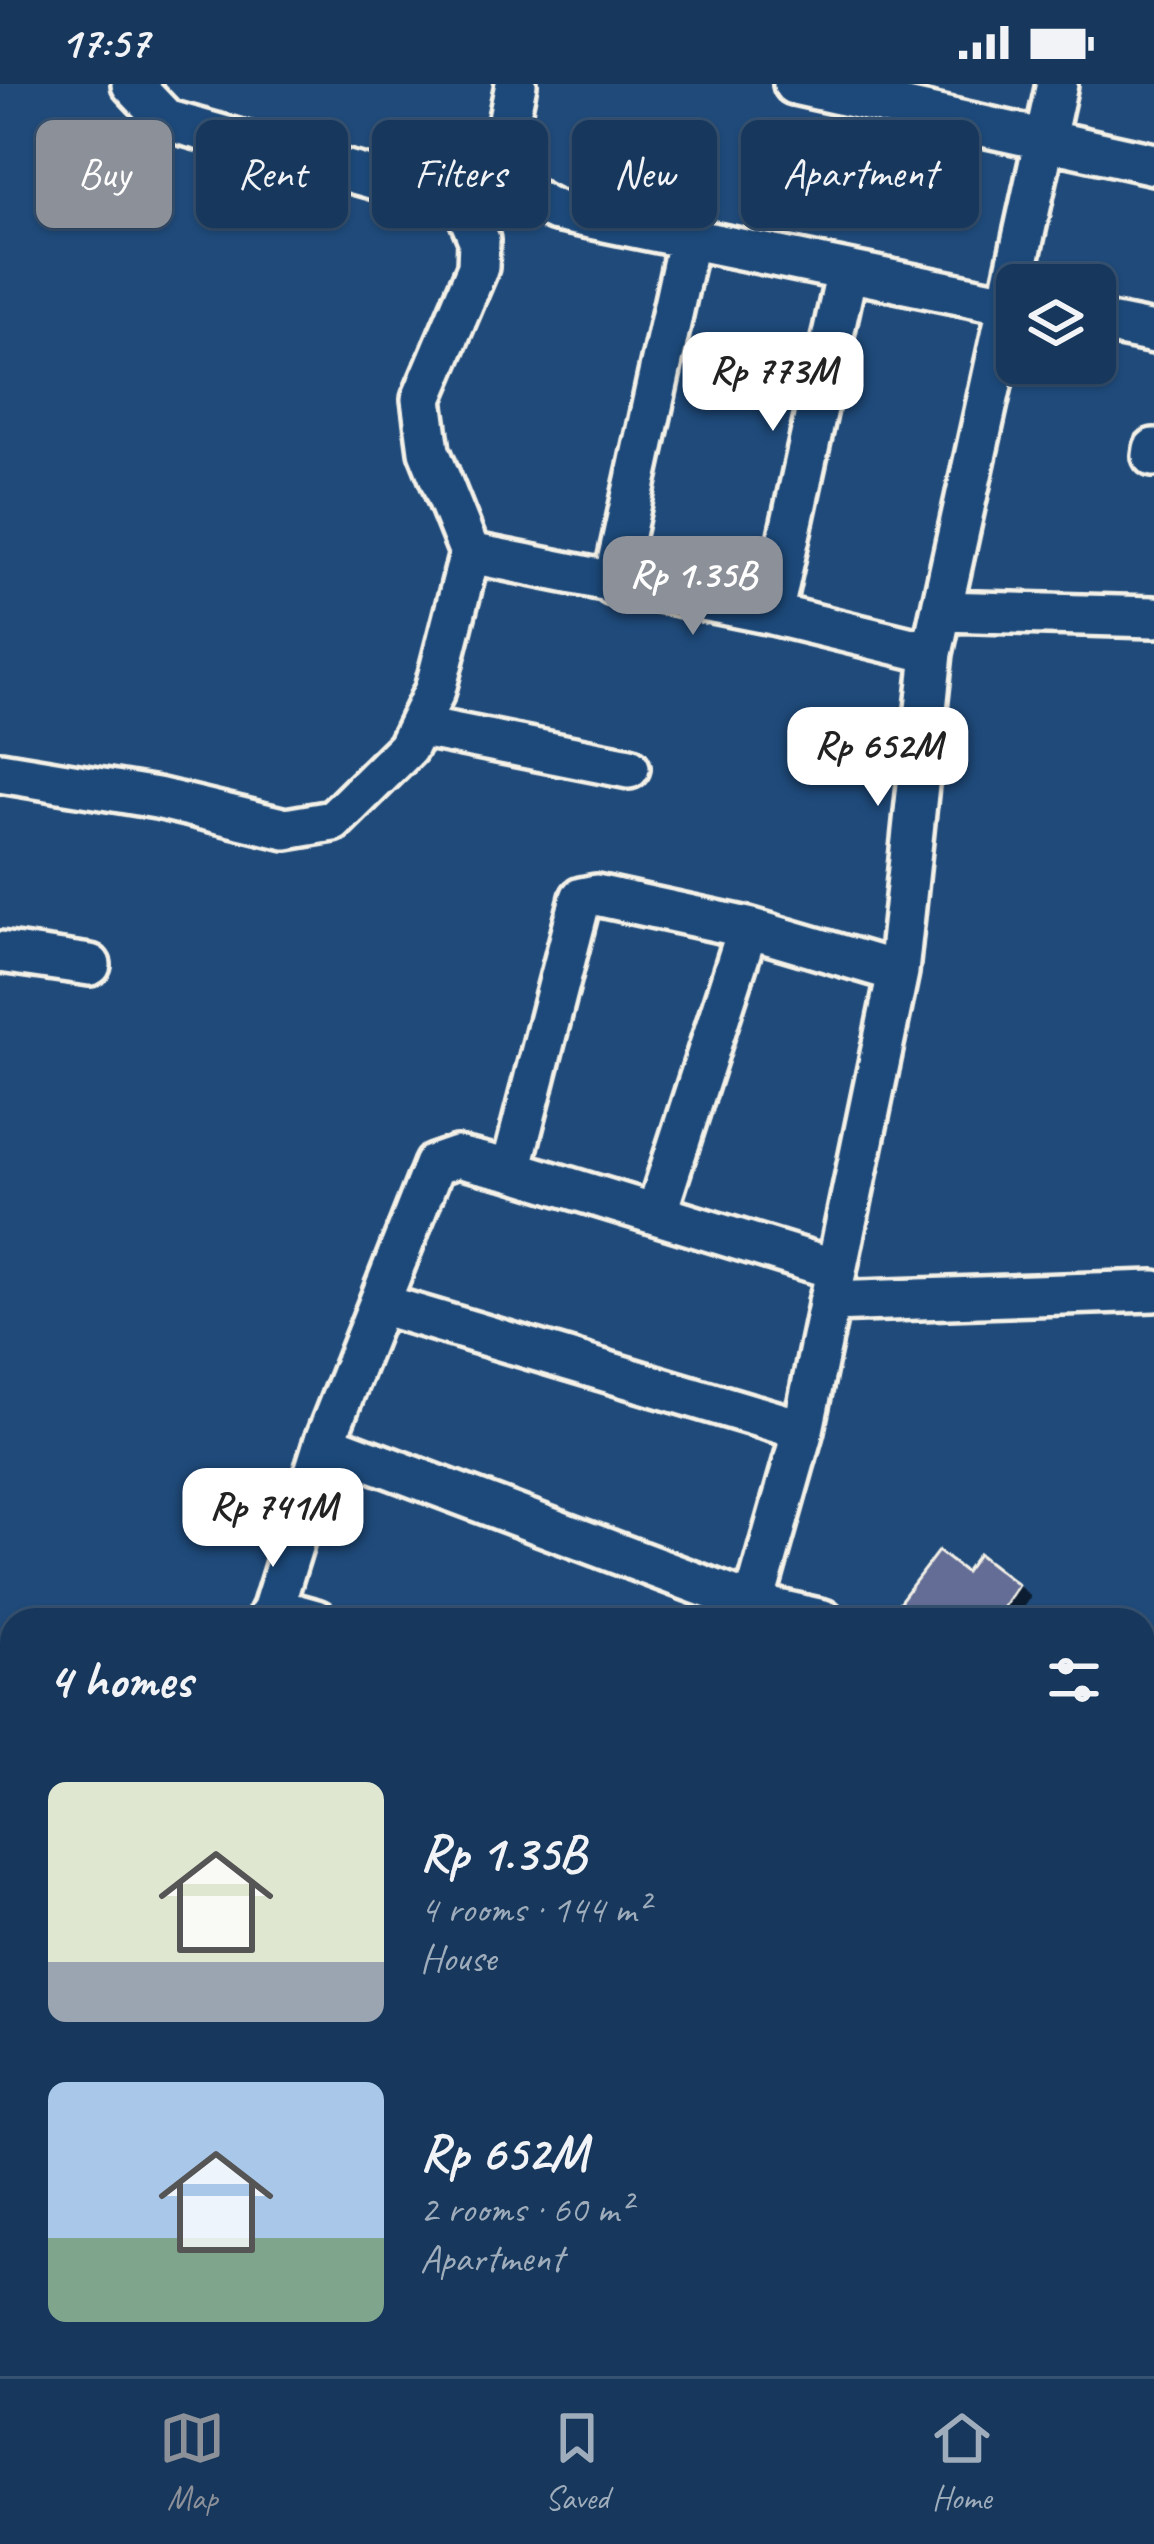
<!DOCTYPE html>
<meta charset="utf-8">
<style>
body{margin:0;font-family:Caveat,sans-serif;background:#203f62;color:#f1f3f6;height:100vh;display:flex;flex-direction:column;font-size:45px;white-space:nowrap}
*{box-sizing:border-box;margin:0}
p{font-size:39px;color:#9eacbb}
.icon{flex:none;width:66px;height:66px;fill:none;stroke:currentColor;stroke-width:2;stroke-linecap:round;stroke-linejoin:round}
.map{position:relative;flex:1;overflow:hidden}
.drawer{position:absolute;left:0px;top:1524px;width:1155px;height:768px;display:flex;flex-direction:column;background:#17385c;border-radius:36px 36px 0 0;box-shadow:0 3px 9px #0004,0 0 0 3px #365272}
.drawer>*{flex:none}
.guide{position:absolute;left:36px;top:36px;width:1083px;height:108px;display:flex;gap:24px}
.tools{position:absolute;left:996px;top:180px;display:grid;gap:24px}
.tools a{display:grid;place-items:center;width:120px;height:120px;border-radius:18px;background:#17385c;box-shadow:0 3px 9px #0004,0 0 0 3px #365272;font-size:60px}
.price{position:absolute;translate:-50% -102px;padding:0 27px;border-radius:24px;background:#fff;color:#222;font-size:39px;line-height:78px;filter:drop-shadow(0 3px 6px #0008)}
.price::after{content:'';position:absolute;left:50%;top:72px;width:36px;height:27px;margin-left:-18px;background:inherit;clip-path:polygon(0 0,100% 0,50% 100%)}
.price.current{background:#8c9099;color:#fff}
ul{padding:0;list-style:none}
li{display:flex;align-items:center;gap:36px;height:300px;padding:0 48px}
li span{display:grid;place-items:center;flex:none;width:336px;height:240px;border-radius:18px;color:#555}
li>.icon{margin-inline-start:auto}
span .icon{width:144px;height:144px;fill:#fffc;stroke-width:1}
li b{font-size:51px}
h2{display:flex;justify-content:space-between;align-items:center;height:144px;padding:0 48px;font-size:51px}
.pill{padding:0 42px;border-radius:18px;background:#17385c;box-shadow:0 3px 9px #0004,0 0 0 3px #365272;font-size:42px;line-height:108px}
.pill.current{background:#8c9099;color:#fff}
.status{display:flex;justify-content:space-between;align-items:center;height:84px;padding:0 60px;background:#17385c;direction:ltr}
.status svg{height:33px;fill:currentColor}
.menu{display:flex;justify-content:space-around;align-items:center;height:168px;border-top:3px solid #365272;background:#17385c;font-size:33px;color:#9eacbb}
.menu a{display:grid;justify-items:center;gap:6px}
.menu .current{color:#8c9099}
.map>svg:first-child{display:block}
</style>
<div class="status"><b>17:57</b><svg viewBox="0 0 49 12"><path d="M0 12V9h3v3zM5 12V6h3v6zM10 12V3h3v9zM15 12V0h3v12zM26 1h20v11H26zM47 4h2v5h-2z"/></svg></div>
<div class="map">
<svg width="1154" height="2292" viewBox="0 0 1154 2292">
<defs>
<filter id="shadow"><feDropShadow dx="11" dy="11" stdDeviation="0" flood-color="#0009"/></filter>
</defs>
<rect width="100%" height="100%" fill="#1f4a7a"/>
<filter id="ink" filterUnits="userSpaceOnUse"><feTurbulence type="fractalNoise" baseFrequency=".00833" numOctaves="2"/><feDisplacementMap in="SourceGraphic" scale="24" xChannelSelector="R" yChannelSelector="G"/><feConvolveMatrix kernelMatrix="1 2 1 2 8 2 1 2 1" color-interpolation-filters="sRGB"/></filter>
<g filter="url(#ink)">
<path fill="#646d95" stroke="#f4f1e8" stroke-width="3" filter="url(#shadow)" d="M938,1467L965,1488L978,1470L1018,1501L994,1536H919L898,1520Z"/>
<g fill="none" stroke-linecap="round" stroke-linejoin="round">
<g stroke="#f4f1e8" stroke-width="48">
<path id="street" d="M516,0C504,63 487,97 556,127L1017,222
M794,0L1154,80
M1095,237L1154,249
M1153,372L1154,365
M470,469L772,530L932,569
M613,501L689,153
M942,527L1154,533
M772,530L847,187
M422,643L629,684
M0,688L157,714L286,745L333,737L407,664L435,606L470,469L429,367L422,315L478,183L479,156L464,120L166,36L132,0
M0,868L90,881
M511,1086L835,1185
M657,1127L748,844L898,888
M829,1218L1154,1207
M380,1220L803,1346
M324,1359L752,1520L823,1536
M273,1524L324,1359L434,1081L457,1073L511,1086L581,814L596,811L748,844
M267,1536L273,1524L316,1536
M749,1536L803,1346L898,888L932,569L1057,0
M1143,1613L1154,1616
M0,1614L12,1619
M1143,1790L1154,1793
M0,1847L12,1850
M1143,1984L1154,1987
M0,2096L12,2100
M573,2280L612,2292
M377,2292L380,2280
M752,2292L756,2280"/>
</g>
<use href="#street" stroke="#1f4a7a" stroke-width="39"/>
</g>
</g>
</svg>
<div class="tools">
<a><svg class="icon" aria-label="layers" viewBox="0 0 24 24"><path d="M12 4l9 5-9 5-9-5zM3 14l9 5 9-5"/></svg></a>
</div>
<b class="price" style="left:773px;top:350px">Rp 773M</b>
<b class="price current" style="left:693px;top:554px">Rp 1.35B</b>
<b class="price" style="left:878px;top:725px">Rp 652M</b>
<b class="price" style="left:273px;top:1486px">Rp 741M</b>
<div class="guide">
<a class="pill current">Buy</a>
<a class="pill">Rent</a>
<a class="pill">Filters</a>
<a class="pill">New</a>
<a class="pill">Apartment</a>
</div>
<section class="drawer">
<h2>4 homes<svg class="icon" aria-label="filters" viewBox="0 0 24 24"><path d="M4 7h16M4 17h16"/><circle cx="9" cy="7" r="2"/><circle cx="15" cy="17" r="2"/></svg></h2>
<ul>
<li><span style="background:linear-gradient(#dfe7d0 75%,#9aa5b1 0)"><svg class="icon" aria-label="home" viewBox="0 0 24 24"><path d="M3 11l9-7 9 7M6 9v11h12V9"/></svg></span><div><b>Rp 1.35B</b><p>4 rooms · 144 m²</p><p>House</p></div></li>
<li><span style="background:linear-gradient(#a9c7e8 65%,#7fa58c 0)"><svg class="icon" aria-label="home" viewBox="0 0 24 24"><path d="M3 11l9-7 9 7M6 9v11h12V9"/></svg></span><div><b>Rp 652M</b><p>2 rooms · 60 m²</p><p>Apartment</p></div></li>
</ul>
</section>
</div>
<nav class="menu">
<a class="current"><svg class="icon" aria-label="map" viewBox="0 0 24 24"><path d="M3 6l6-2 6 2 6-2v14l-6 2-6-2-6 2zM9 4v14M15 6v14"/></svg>Map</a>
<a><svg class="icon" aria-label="saved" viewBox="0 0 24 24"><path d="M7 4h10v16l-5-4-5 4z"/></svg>Saved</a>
<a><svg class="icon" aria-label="home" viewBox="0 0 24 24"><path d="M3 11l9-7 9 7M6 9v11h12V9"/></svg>Home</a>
</nav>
